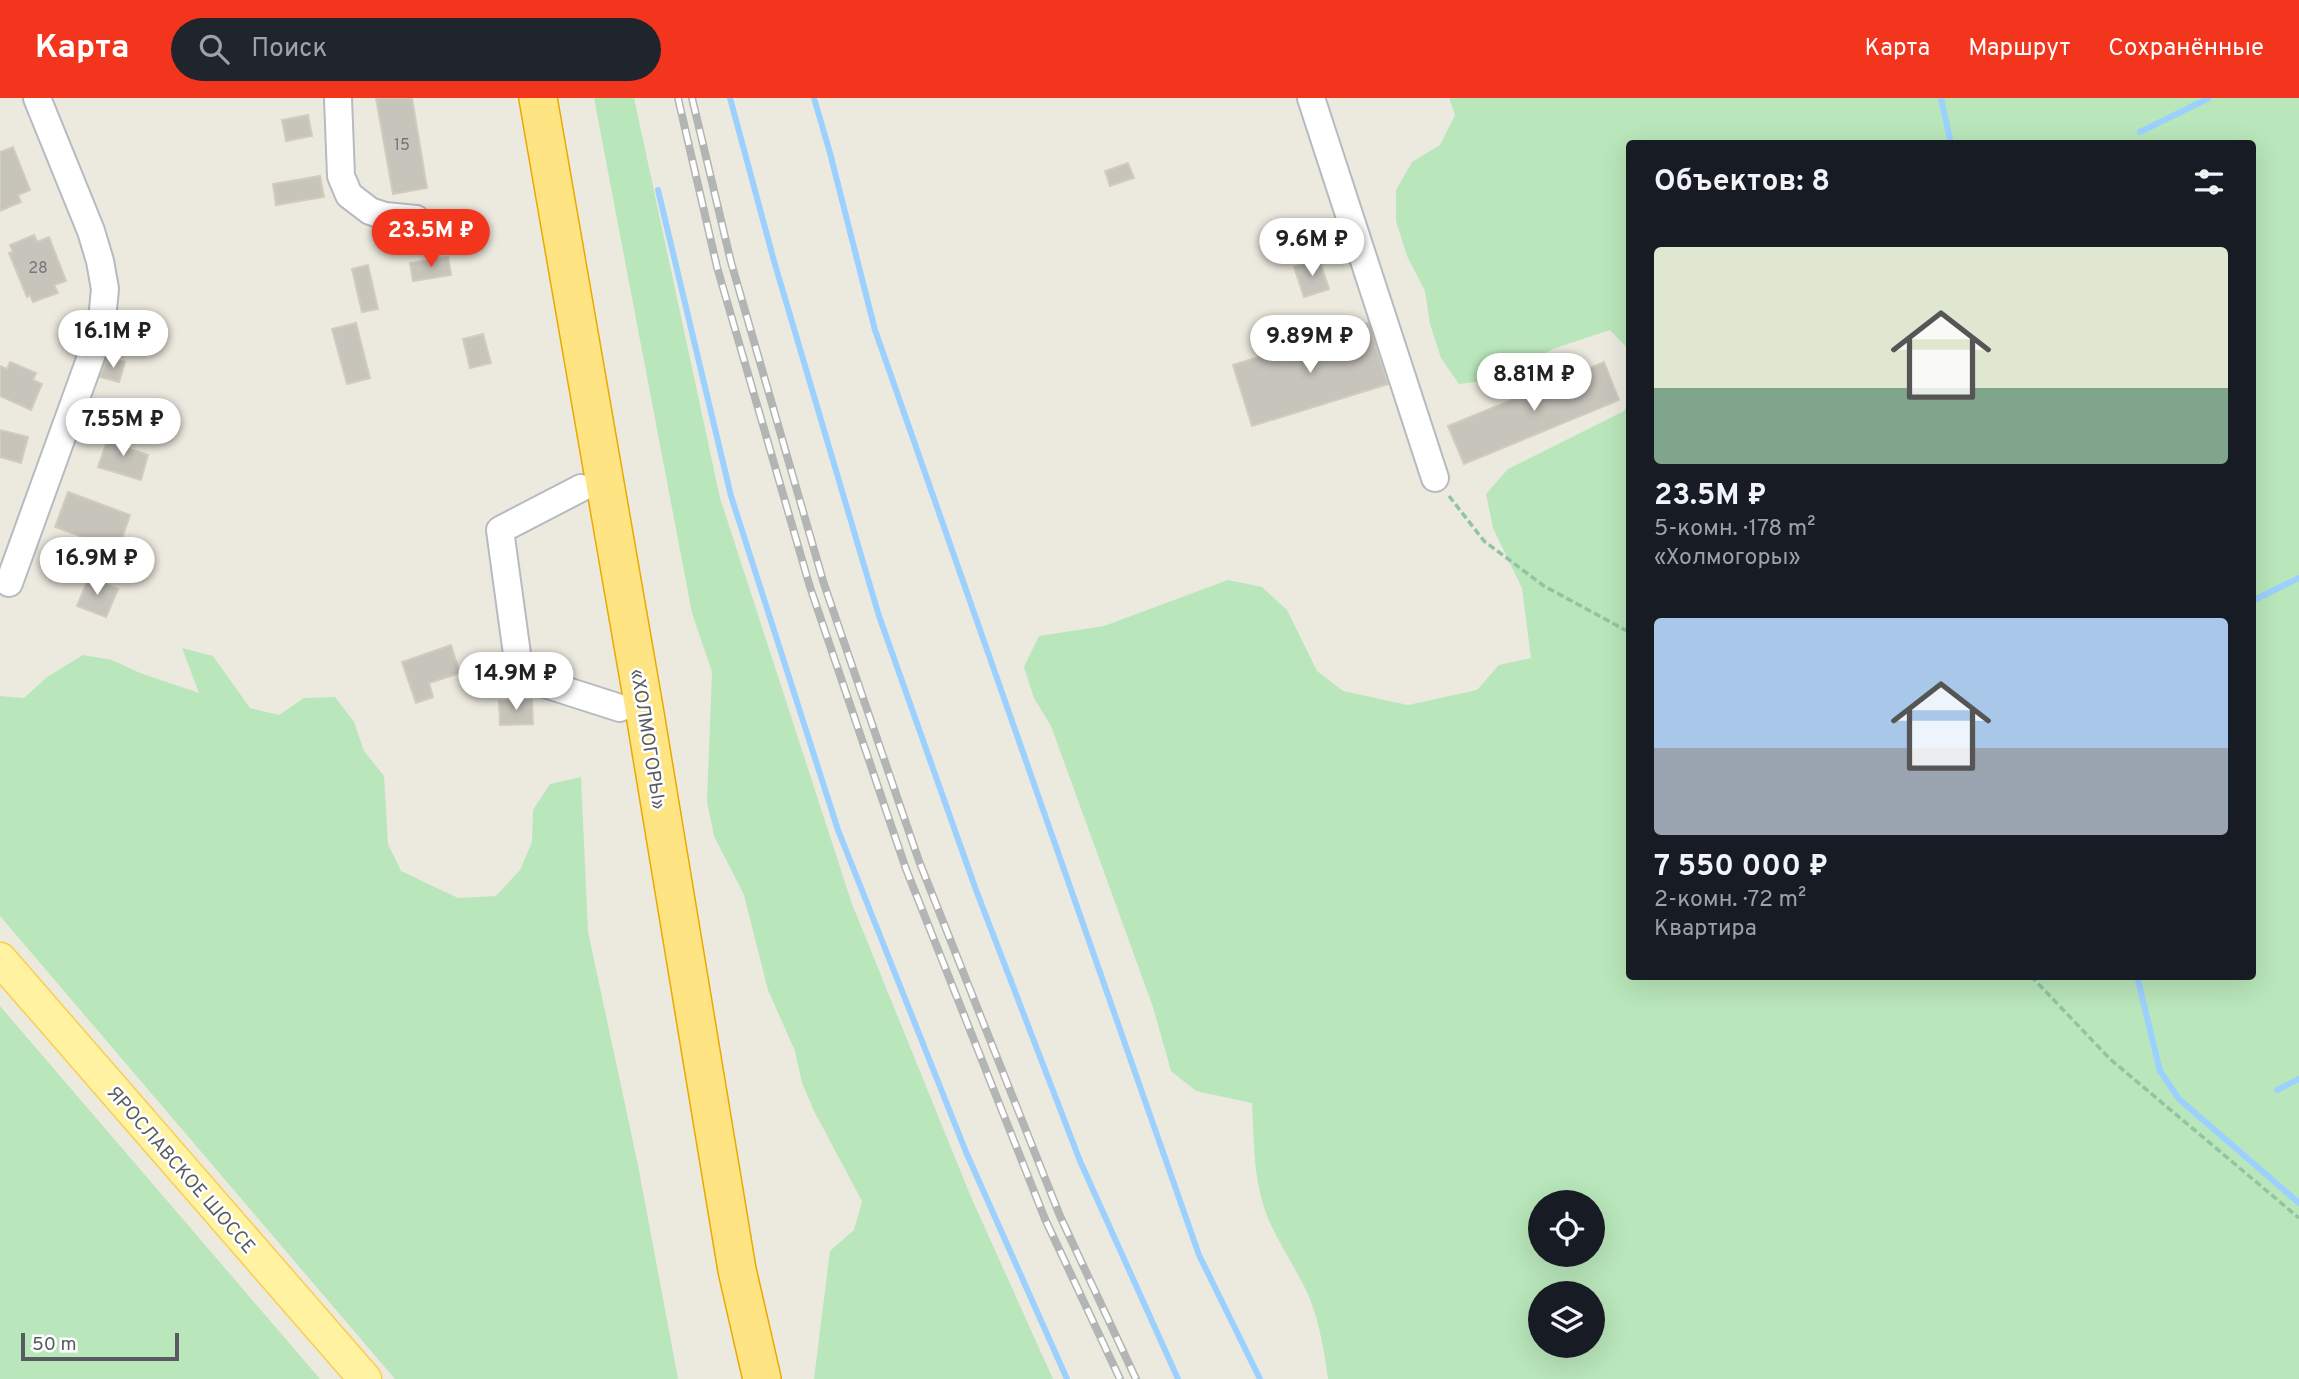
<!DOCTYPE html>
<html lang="ru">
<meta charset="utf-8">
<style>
body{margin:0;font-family:Overpass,sans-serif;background:#20242c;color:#f1f3f6;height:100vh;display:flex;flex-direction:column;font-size:26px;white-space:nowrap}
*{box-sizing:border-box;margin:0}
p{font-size:23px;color:#9ea1a6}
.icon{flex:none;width:38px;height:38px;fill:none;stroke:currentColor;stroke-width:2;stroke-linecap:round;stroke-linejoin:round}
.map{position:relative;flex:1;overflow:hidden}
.side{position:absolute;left:1626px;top:42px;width:630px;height:840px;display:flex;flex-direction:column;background:#171b24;border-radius:7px;box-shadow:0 7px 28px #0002}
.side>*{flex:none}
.buttons{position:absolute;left:1528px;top:1092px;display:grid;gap:14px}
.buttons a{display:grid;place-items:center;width:77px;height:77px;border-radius:50%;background:#171b24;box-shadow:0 7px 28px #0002;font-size:35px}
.scale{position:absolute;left:21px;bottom:18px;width:158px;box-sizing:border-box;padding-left:7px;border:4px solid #585c61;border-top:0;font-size:19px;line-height:24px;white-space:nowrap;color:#585c61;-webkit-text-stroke:5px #fff;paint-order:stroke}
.price{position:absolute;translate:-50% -60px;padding:0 16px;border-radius:24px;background:#fff;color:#222;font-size:23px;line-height:46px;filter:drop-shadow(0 2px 4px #0008)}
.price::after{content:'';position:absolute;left:50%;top:42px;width:21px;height:16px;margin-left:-10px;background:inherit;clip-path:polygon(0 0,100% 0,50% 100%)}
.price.selected{background:#f3351e;color:#fff}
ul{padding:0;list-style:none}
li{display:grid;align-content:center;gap:14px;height:371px;padding:0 28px}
li span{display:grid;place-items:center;height:217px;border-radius:7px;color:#555}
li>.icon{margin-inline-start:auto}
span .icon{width:126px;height:126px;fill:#fffc;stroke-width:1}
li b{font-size:30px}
h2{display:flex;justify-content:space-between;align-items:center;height:84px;padding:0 28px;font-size:30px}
header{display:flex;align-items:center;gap:42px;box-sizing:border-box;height:98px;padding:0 35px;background:#f3351e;color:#fff}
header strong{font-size:33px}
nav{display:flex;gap:38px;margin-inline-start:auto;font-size:24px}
.search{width:490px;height:63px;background:#20242c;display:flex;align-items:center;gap:18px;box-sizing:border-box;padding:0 24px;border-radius:38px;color:#9ea1a6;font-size:26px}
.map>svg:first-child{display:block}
</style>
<header>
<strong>Карта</strong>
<div class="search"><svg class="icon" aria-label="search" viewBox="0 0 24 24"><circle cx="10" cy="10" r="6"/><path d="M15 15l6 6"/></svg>Поиск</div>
<nav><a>Карта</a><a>Маршрут</a><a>Сохранённые</a></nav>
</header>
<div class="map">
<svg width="2299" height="1281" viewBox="0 0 2299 1281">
<rect width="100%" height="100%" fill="#eceadf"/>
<path fill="#b9e6ba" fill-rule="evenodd" d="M594,0H634L720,400L852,806L971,1099L1053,1281H814L830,1153L854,1132L862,1103L814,1013L802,985L795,953L768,892L744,797L714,738L707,704L712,574L692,515Z
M1449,0H2299V1281H1328C1325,1254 1317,1212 1304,1188C1290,1160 1272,1136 1263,1106C1253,1073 1254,1040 1252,1005L1196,993L1171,973L1153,909L1051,628L1034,600L1024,569L1039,538L1104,528L1228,482L1262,489L1287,512L1317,573L1343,593L1408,607L1477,592L1499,567L1531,560L1522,490L1493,430L1486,396L1508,371L1624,313L1629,305V878H2252V46H1629V252L1610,232L1553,251L1492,282L1459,286L1441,260L1430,226L1425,193L1407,158L1396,123V92L1412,64L1440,47L1455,17ZM1540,1104H1592V1157H1540ZM1540,1195H1592V1248H1540Z
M182,550L213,558L250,610L279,617L304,600L335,599L354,624L364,653L384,678L388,746L401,773L458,800L496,798L520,772L532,744L533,712L550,686L581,679L588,834L638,1067L678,1281H395L0,818V598L24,600L47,579L83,557L112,562L140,575L199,595Z
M0,908L320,1281H0Z"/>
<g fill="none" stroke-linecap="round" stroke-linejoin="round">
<path stroke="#9cd1ff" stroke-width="6" d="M730,0L774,163L879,518L976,792L1080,1063L1178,1281
M814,0L830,55L875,232L1199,1157L1260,1281
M1941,0L1951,46
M2140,34L2209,0
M658,92L731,398L838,732L966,1054L1067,1281
M2252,503L2299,480
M2137,878L2160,973L2179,1001L2299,1105
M2277,992L2299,981"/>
</g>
<path fill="#c7c4bc" stroke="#d1ccbd" stroke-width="2" d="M376,0H412L427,90L393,96Z
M308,17L312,38L286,43L282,22Z
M13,49L30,92L18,97L21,104L0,113V54Z
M1128,65L1134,80L1110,88L1105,73Z
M320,78L324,99L276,107L273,86Z
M34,137L37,144L49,139L66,183L54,187L58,195L33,204L30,197L27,199L9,155L13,154L10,147Z
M448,159L451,177L413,183L410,165Z
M1319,161L1329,191L1304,199L1294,169Z
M368,167L378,211L362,214L352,171Z
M356,225L370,280L347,286L332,231Z
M1368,225L1388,286L1252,328L1233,267Z
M483,236L491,265L470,270L463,241Z
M107,260L125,264L119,284L100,279Z
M10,264L36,275L33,282L42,286L31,312L0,298V268L7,271Z
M1604,264L1619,302L1464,366L1448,328Z
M0,332L28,339L21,365L0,359Z
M110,335L126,340L123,349L148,357L141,382L98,369Z
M68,394L130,417L118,452L55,429Z
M89,479L118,491L106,519L77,508Z
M451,547L460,575L429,585L433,599L416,605L402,564Z
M532,602L533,626L500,627L499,603Z"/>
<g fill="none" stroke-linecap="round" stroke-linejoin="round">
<g stroke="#b7babf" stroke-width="30">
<path id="minor" d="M338,0L341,78L349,97L370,113L385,118L416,121
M1311,0L1435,380
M581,390L500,432L520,578L620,610
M9,485L101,231L105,191L100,163L91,133L37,0"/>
</g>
<g stroke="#face4b" stroke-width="35">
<path id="major" d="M0,861L365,1281"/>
</g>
<g stroke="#eba900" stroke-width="40">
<path id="highway" d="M538,0L644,610L737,1172L762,1281"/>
</g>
<path stroke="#90c5a1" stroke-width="3.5" stroke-dasharray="7 3.5" stroke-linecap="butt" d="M1449,398L1484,443L1544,488L1629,534
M2031,878L2110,961L2299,1120"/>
<use href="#minor" stroke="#fff" stroke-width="26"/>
<use href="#major" stroke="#fff3a1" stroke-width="32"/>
<use href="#highway" stroke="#ffe483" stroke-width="37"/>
<g stroke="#b3b4b4" stroke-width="8">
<path id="rail" d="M678,0L717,169L810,489L906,771L1045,1121L1120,1281
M692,0L731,164L824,486L919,763L1060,1118L1136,1281"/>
</g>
<use href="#rail" stroke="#fff" stroke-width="5" stroke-dasharray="16" stroke-linecap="butt"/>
</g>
<g text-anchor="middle" stroke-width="5" stroke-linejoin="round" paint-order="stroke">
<g font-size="16" fill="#747678">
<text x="402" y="52">15</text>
<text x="38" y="175">28</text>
</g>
<g font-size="19" fill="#585c61" stroke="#fff">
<text transform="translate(649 641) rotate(81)" y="7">«ХОЛМОГОРЫ»</text>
<text transform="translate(182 1071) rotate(49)" y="7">ЯРОСЛАВСКОЕ ШОССЕ</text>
</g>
</g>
</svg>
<div class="buttons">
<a><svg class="icon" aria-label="locate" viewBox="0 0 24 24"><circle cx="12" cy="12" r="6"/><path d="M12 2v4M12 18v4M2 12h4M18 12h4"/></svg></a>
<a><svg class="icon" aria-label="layers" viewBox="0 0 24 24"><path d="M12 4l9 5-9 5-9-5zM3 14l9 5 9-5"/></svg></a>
</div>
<div class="scale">50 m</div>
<b class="price selected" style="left:431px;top:171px">23.5M ₽</b>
<b class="price" style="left:1312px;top:180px">9.6M ₽</b>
<b class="price" style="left:113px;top:272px">16.1M ₽</b>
<b class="price" style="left:1310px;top:277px">9.89M ₽</b>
<b class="price" style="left:1534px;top:315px">8.81M ₽</b>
<b class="price" style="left:123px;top:360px">7.55M ₽</b>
<b class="price" style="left:97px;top:499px">16.9M ₽</b>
<b class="price" style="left:516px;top:614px">14.9M ₽</b>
<section class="side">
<h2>Объектов: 8<svg class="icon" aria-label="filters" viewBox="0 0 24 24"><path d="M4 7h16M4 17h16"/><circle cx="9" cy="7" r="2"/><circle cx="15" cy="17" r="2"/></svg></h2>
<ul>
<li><span style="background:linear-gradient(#dfe7d0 65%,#7fa58c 0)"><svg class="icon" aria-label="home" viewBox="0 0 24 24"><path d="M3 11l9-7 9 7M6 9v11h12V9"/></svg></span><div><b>23.5M ₽</b><p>5-комн. · 178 m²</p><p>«Холмогоры»</p></div></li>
<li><span style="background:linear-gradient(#a9c7e8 60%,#9aa5b1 0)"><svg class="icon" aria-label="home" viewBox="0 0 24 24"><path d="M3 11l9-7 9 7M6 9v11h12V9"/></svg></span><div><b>7 550 000 ₽</b><p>2-комн. · 72 m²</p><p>Квартира</p></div></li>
</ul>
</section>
</div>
